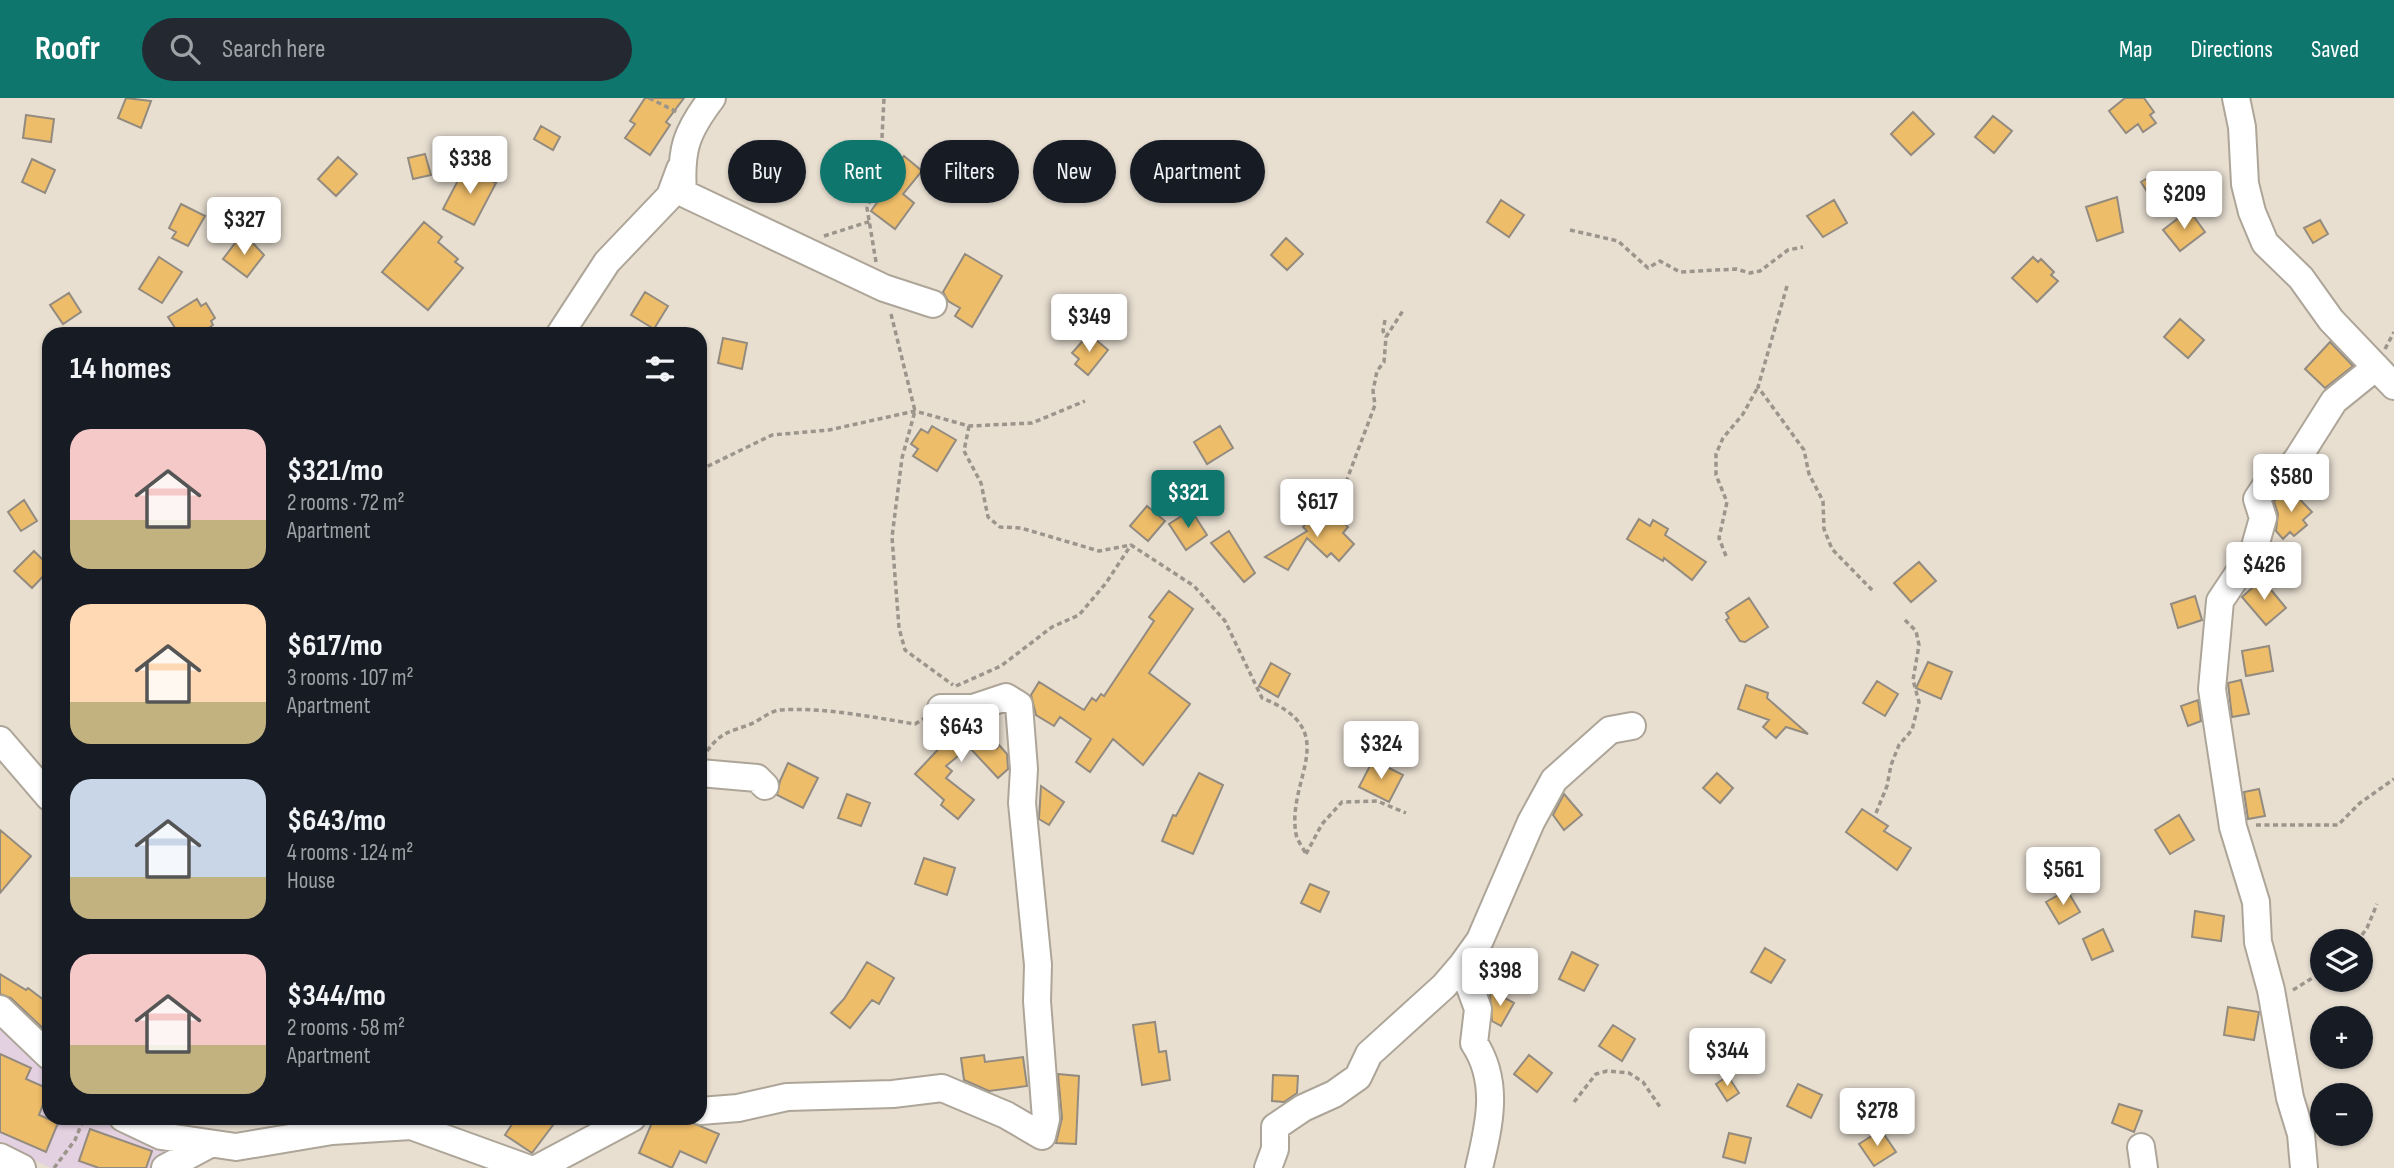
<!DOCTYPE html>
<meta charset="utf-8">
<style>
body{margin:0;font-family:"Sofia Sans Condensed",sans-serif;background:#242831;color:#f1f3f6;height:100vh;display:flex;flex-direction:column;font-size:26px;white-space:nowrap}
*{box-sizing:border-box;margin:0}
p{font-size:23px;color:#9ea1a6}
.icon{flex:none;width:38px;height:38px;fill:none;stroke:currentColor;stroke-width:2;stroke-linecap:round;stroke-linejoin:round}
.map{position:relative;flex:1;overflow:hidden}
.sheet{position:absolute;left:42px;top:229px;width:665px;height:798px;display:flex;flex-direction:column;background:#171b24;border-radius:21px;box-shadow:0 2px 5px #0004}
.sheet>*{flex:none}
.guide{position:absolute;left:728px;top:42px;width:665px;height:63px;display:flex;gap:14px}
.fabs{position:absolute;left:2310px;top:831px;display:grid;gap:14px}
.fabs a{display:grid;place-items:center;width:63px;height:63px;border-radius:50%;background:#171b24;box-shadow:0 2px 5px #0004;font-size:35px}
.price{position:absolute;translate:-50% -60px;padding:0 16px;border-radius:7px;background:#fff;color:#222;font-size:23px;line-height:46px;filter:drop-shadow(0 2px 4px #0008)}
.price::after{content:'';position:absolute;left:50%;top:42px;width:21px;height:16px;margin-left:-10px;background:inherit;clip-path:polygon(0 0,100% 0,50% 100%)}
.price.active{background:#0f766e;color:#fff}
ul{padding:0;list-style:none}
li{display:flex;align-items:center;gap:21px;height:175px;padding:0 28px}
li span{display:grid;place-items:center;flex:none;width:196px;height:140px;border-radius:21px;color:#555}
li>.icon{margin-inline-start:auto}
span .icon{width:84px;height:84px;fill:#fffc;stroke-width:1}
li b{font-size:30px}
h2{display:flex;justify-content:space-between;align-items:center;height:84px;padding:0 28px;font-size:30px}
.tag{padding:0 24px;border-radius:32px;background:#171b24;box-shadow:0 2px 5px #0004;font-size:24px;line-height:63px}
.tag.active{background:#0f766e;color:#fff}
header{display:flex;align-items:center;gap:42px;box-sizing:border-box;height:98px;padding:0 35px;background:#0f766e;color:#fff}
header strong{font-size:33px}
nav{display:flex;gap:38px;margin-inline-start:auto;font-size:24px}
.search{width:490px;height:63px;background:#242831;display:flex;align-items:center;gap:18px;box-sizing:border-box;padding:0 24px;border-radius:38px;color:#9ea1a6;font-size:26px}
.map>svg:first-child{display:block}
</style>
<header>
<strong>Roofr</strong>
<div class="search"><svg class="icon" aria-label="search" viewBox="0 0 24 24"><circle cx="10" cy="10" r="6"/><path d="M15 15l6 6"/></svg>Search here</div>
<nav><a>Map</a><a>Directions</a><a>Saved</a></nav>
</header>
<div class="map">
<svg width="2394" height="1070" viewBox="0 0 2394 1070">
<rect width="100%" height="100%" fill="#e8dfd1"/>
<path fill="#e3d0e0" d="M0,918L49,954V1020H113L183,1047L175,1070H51L0,1046Z"/>
<path fill="#eebd69" stroke="#938b7f" stroke-width="2" d="M126,0L151,3L141,30L118,20Z
M645,0H684L666,24L670,27L650,57L625,40L635,26L630,23Z
M2125,0H2144L2154,14L2150,17L2156,25L2143,34L2138,26L2126,35L2109,13Z
M1913,14L1934,36L1911,57L1891,36Z
M26,17L54,21L51,44L23,40Z
M1993,18L2012,33L1994,55L1975,39Z
M541,28L560,39L553,52L534,41Z
M1063,43L1090,59L1074,85L1047,69Z
M425,56L431,77L413,81L408,60Z
M904,58L922,73L903,96L914,105L895,131L871,113L895,80L889,76Z
M338,59L357,76L336,98L318,81Z
M32,61L55,72L45,95L22,84Z
M465,69L496,85L474,127L443,111Z
M2157,74L2168,90L2151,100L2141,84Z
M2117,99L2123,134L2097,143L2086,109Z
M1501,102L1524,117L1509,139L1487,124Z
M1834,102L1847,125L1823,139L1807,118Z
M181,106L205,118L188,148L172,140L176,134L169,130Z
M2189,112L2205,134L2180,153L2163,132Z
M2320,122L2328,136L2313,145L2304,130Z
M424,124L442,139L438,144L458,161L455,164L463,170L428,212L382,174Z
M239,140L247,146L250,142L264,157L247,179L223,161Z
M1286,140L1303,156L1287,172L1271,157Z
M965,156L1002,178L972,229L955,218L960,210L948,203L943,194Z
M159,159L182,174L162,205L139,191Z
M2033,159L2038,164L2041,161L2054,174L2051,177L2058,183L2037,204L2012,180Z
M645,194L668,208L654,231L631,217Z
M69,195L81,214L63,226L50,207Z
M197,201L201,208L206,205L215,220L211,223L213,227L199,236H179L168,219Z
M2180,221L2204,242L2188,260L2164,239Z
M1089,236L1108,252L1088,277L1075,266L1079,261L1072,255Z
M723,240L747,245L742,271L718,265Z
M2330,244L2353,268L2325,290L2305,271Z
M932,328L956,342L937,373L913,358L918,351L911,346L921,331L928,335Z
M1220,328L1233,350L1207,366L1194,344Z
M2291,392L2312,414L2303,422L2307,427L2294,438L2290,434L2283,441L2276,433L2278,416L2274,403Z
M24,402L37,423L21,433L8,414Z
M1324,406L1348,429L1343,435L1354,446L1339,463L1331,455L1327,459L1307,440L1288,472L1265,459L1307,433L1303,429Z
M1147,408L1165,423L1148,443L1130,428Z
M1191,412L1207,437L1186,452L1169,426Z
M1639,421L1650,428L1653,422L1668,431L1665,437L1706,464L1692,482L1664,460L1663,463L1627,441Z
M1229,433L1255,475L1244,484L1211,445Z
M34,453L49,468V472L32,490L14,473Z
M1919,464L1936,483L1911,504L1894,485Z
M2262,481L2286,510L2266,527L2242,499Z
M1169,493L1193,511L1149,575L1190,606L1143,667L1113,641L1090,674L1076,664L1091,641L1060,619L1054,628L1036,617L1031,597L1039,584L1084,612L1092,600L1096,603L1101,596L1104,598L1154,523L1149,519Z
M2195,498L2202,522L2178,530L2171,506Z
M1749,500L1768,529L1745,544L1740,543L1726,522L1729,520L1726,515Z
M2269,548L2273,573L2246,578L2242,553Z
M1928,564L1952,574L1941,601L1916,590Z
M1271,565L1290,576L1278,599L1259,588Z
M2241,582L2249,616L2232,619L2228,585Z
M1877,583L1898,596L1885,618L1863,605Z
M1746,587L1768,595L1767,600L1808,636L1786,629L1776,640L1763,629L1769,622L1738,611Z
M2198,602L2201,623L2188,628L2181,608Z
M976,625L997,650L999,647L1007,656L1008,671L998,680L969,649L946,668L952,673L946,680L974,702L958,721L941,707L944,702L915,676L947,642L943,637L956,626Z
M1373,662L1403,677L1389,704L1359,689Z
M788,665L818,680L803,710L777,697L780,683Z
M1199,675L1223,687L1193,756L1162,743L1173,717L1176,718Z
M1717,675L1733,690L1720,705L1703,690Z
M1041,688L1064,704L1049,727L1039,721Z
M2259,691L2265,718L2248,721L2244,694Z
M847,696L870,705L861,728L838,720Z
M1564,696L1582,717L1564,732L1553,717Z
M1862,711L1888,728L1884,733L1911,750L1897,772L1846,734Z
M2179,717L2194,742L2170,756L2155,732Z
M0,732L31,758L0,795Z
M924,760L955,770L947,797L915,786Z
M1310,786L1329,794L1320,814L1301,805Z
M2067,792L2080,814L2059,826L2046,804Z
M2195,813L2224,818L2221,843L2192,839Z
M2103,831L2113,853L2092,862L2083,841Z
M1765,850L1785,862L1771,885L1751,874Z
M1572,854L1598,867L1584,893L1559,881Z
M867,864L894,880L879,906L872,902L850,930L831,915L844,901Z
M0,876L26,892L28,890L49,906V936L11,900L0,896Z
M1492,893L1514,905L1501,928L1492,923L1490,898Z
M2228,909L2259,914L2254,942L2224,937Z
M1155,924L1159,954L1166,953L1170,982L1142,987L1133,927Z
M1613,927L1635,941L1622,963L1599,948Z
M0,956L31,970L26,981L49,991L39,1017L58,1025L46,1054L0,1034Z
M984,957L985,964L1023,959L1027,988L989,993L964,982L961,960Z
M1529,957L1552,975L1537,994L1514,976Z
M1058,976L1079,978L1076,1046L1056,1045L1062,1020Z
M1273,977L1298,978L1297,995L1284,1004L1272,1003Z
M1728,978L1739,995L1727,1003L1716,986Z
M1798,986L1822,997L1811,1020L1787,1008Z
M2119,1006L2142,1013L2134,1034L2112,1025Z
M516,1020H543L553,1027L532,1055L505,1037Z
M654,1020H681L719,1036L706,1065L680,1053L672,1070L639,1055Z
M90,1031L152,1053L146,1070H99L79,1063Z
M1881,1032L1896,1054L1874,1068L1859,1046Z
M1729,1035L1751,1040L1745,1065L1723,1059Z"/>
<g fill="none" stroke-linecap="round" stroke-linejoin="round">
<g stroke="#ada598" stroke-width="30">
<path id="minor" d="M712,0C686,34 680,52 683,95L884,190L933,206
M2236,0L2242,29L2245,86L2252,114L2265,145L2301,180L2331,222L2394,288
M560,236L607,164L670,98L680,71
M0,642L49,699
M700,675L757,680L765,688
M0,911L49,958
M700,1013L738,1010L787,999L893,996L942,990L1006,1017L1042,1038L1046,1021L1037,903L1038,867L1022,705L1024,671L1019,607L1006,599L973,610H941
M123,1020L161,1038L236,1049L332,1033L411,1028L527,1070
M2141,1049L2144,1070
M0,1059L22,1070
M165,1070L210,1046
M538,1070L632,1020
M1268,1070L1275,1051V1029L1303,1010L1334,996L1358,979L1369,956L1444,888L1462,867
M1479,1070C1489,1028 1500,984 1474,945L1478,911L1462,867L1480,842L1531,724L1554,682L1610,632L1632,628
M2304,1070L2301,1036L2290,1000L2271,892L2258,844L2256,804L2233,729L2212,591L2220,503L2254,452L2263,420L2257,401L2267,386L2283,379L2298,360L2334,303L2376,269"/>
</g>
<path stroke="#9c958b" stroke-width="3.5" stroke-dasharray="5 3.5" stroke-linecap="butt" d="M649,0L677,14
M1570,132L1618,143L1648,170L1660,163L1680,174L1736,171L1750,175L1760,173L1788,152L1803,149
M824,138L871,123
M876,164L867,110L880,79L884,0
M1787,188L1758,289L1804,352L1809,376L1823,403L1824,431L1832,451L1873,493
M891,216L915,313L902,360L892,439L899,530L905,552L953,587
M1385,222L1383,233L1386,239
M2385,251L2394,234
M969,328L964,353L981,385L988,419L1000,429L1021,430L1099,453L1131,447L1194,488L1225,523L1262,600C1345,633 1286,680 1296,736C1297,742 1303,750 1306,756
M700,372L772,337L829,332L915,313L969,328L1032,325L1085,303
M1346,384L1375,307L1373,293L1377,273L1384,264L1386,239L1404,211
M1726,458L1719,440L1727,404L1716,377V356L1723,340L1743,316L1758,289
M956,588L1001,568L1052,529L1079,517L1106,485L1131,447
M707,653C722,633 730,634 751,626C760,622 770,613 780,612C824,609 871,619 915,626L925,620
M1876,715L1887,688L1891,667L1899,647L1912,632L1919,604L1913,582L1919,547L1916,533L1905,522
M2256,727H2338L2360,705L2394,681
M1306,756L1322,726L1342,704L1377,703L1406,715
M2357,844L2367,830L2377,806
M2293,892L2322,874
M1574,1004L1596,976L1607,973L1629,975L1643,984L1660,1009
M54,1070L75,1042L84,1020"/>
<use href="#minor" stroke="#fff" stroke-width="26"/>
</g>
</svg>
<div class="fabs">
<a><svg class="icon" aria-label="layers" viewBox="0 0 24 24"><path d="M12 4l9 5-9 5-9-5zM3 14l9 5 9-5"/></svg></a>
<a>+</a>
<a>−</a>
</div>
<b class="price" style="left:470px;top:98px">$338</b>
<b class="price" style="left:2184px;top:133px">$209</b>
<b class="price" style="left:244px;top:159px">$327</b>
<b class="price" style="left:1089px;top:256px">$349</b>
<b class="price" style="left:2291px;top:416px">$580</b>
<b class="price active" style="left:1188px;top:432px">$321</b>
<b class="price" style="left:1317px;top:441px">$617</b>
<b class="price" style="left:2264px;top:504px">$426</b>
<b class="price" style="left:961px;top:666px">$643</b>
<b class="price" style="left:1381px;top:683px">$324</b>
<b class="price" style="left:2063px;top:809px">$561</b>
<b class="price" style="left:1500px;top:910px">$398</b>
<b class="price" style="left:1727px;top:990px">$344</b>
<b class="price" style="left:1877px;top:1050px">$278</b>
<div class="guide">
<a class="tag">Buy</a>
<a class="tag active">Rent</a>
<a class="tag">Filters</a>
<a class="tag">New</a>
<a class="tag">Apartment</a>
</div>
<section class="sheet">
<h2>14 homes<svg class="icon" aria-label="filters" viewBox="0 0 24 24"><path d="M4 7h16M4 17h16"/><circle cx="9" cy="7" r="2"/><circle cx="15" cy="17" r="2"/></svg></h2>
<ul>
<li><span style="background:linear-gradient(#f6c9c9 65%,#c2b280 0)"><svg class="icon" aria-label="home" viewBox="0 0 24 24"><path d="M3 11l9-7 9 7M6 9v11h12V9"/></svg></span><div><b>$321/mo</b><p>2 rooms · 72 m²</p><p>Apartment</p></div></li>
<li><span style="background:linear-gradient(#ffd9b3 70%,#c2b280 0)"><svg class="icon" aria-label="home" viewBox="0 0 24 24"><path d="M3 11l9-7 9 7M6 9v11h12V9"/></svg></span><div><b>$617/mo</b><p>3 rooms · 107 m²</p><p>Apartment</p></div></li>
<li><span style="background:linear-gradient(#c9d6e8 70%,#c2b280 0)"><svg class="icon" aria-label="home" viewBox="0 0 24 24"><path d="M3 11l9-7 9 7M6 9v11h12V9"/></svg></span><div><b>$643/mo</b><p>4 rooms · 124 m²</p><p>House</p></div></li>
<li><span style="background:linear-gradient(#f6c9c9 65%,#c2b280 0)"><svg class="icon" aria-label="home" viewBox="0 0 24 24"><path d="M3 11l9-7 9 7M6 9v11h12V9"/></svg></span><div><b>$344/mo</b><p>2 rooms · 58 m²</p><p>Apartment</p></div></li>
</ul>
</section>
</div>
